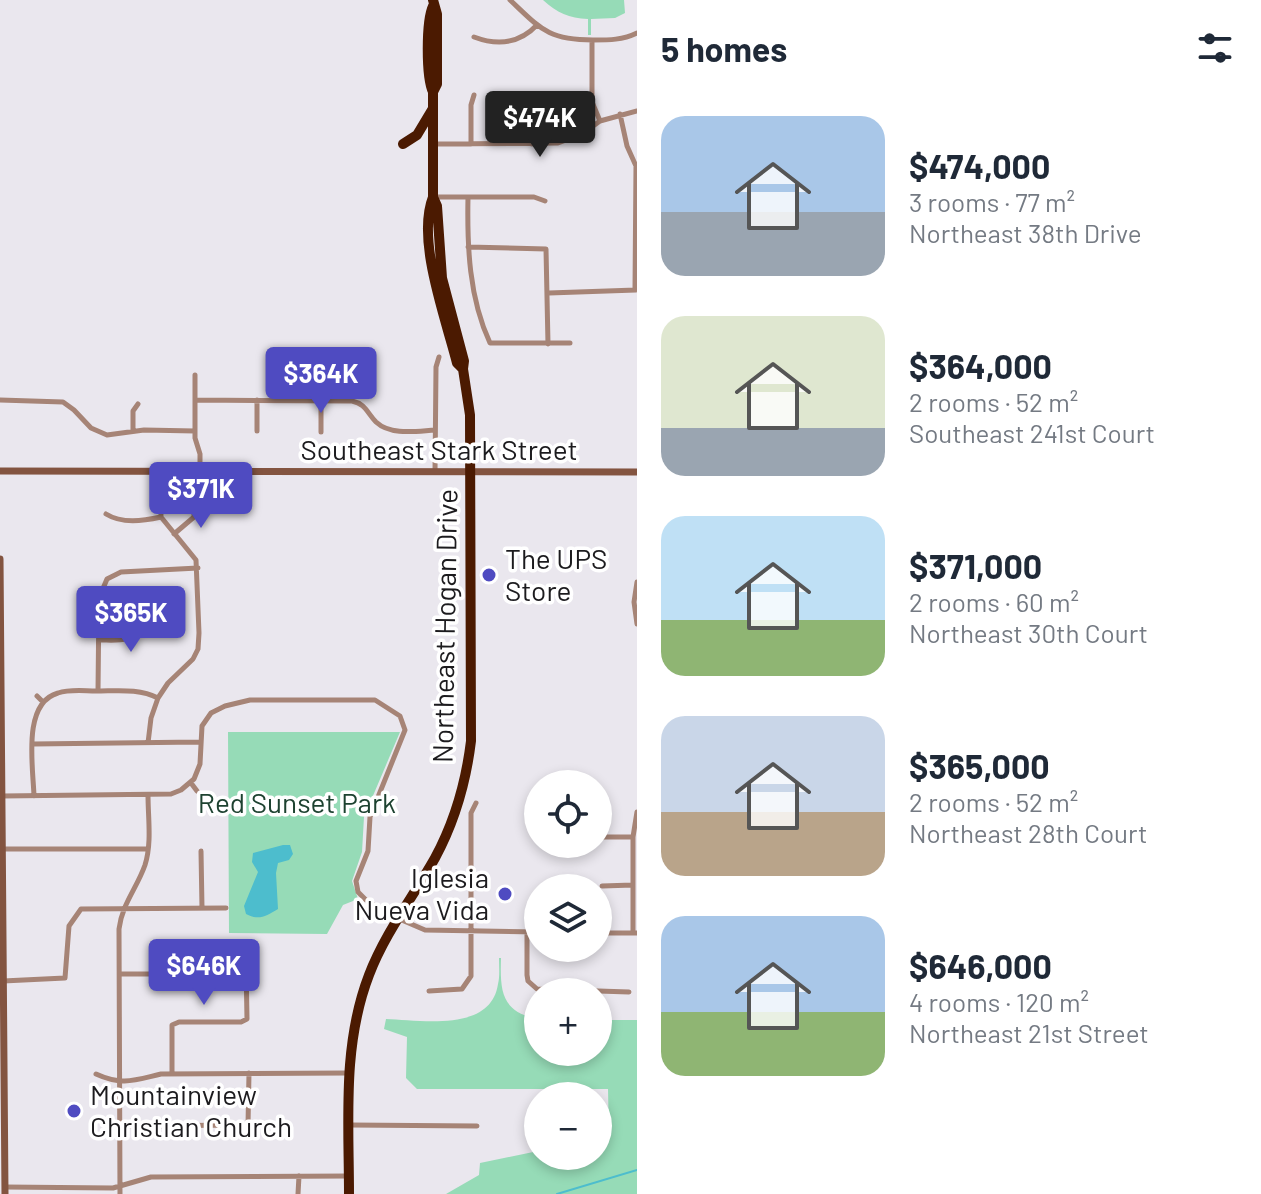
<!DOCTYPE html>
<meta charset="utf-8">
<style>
body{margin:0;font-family:Barlow,sans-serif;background:#f6f6f7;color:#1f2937;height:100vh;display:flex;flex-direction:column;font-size:30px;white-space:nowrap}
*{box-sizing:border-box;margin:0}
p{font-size:26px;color:#747a83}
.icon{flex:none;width:44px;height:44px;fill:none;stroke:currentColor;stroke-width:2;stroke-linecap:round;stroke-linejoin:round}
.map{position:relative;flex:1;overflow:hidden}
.details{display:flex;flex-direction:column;background:#fff;width:624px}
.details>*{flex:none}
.tools{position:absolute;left:524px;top:770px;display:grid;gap:16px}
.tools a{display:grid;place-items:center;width:88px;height:88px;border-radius:50%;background:#fff;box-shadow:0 4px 12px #0003;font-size:40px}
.price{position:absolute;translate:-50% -68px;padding:0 18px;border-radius:8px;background:#4f4bc1;color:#fff;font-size:26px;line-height:52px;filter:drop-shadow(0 2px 4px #0008)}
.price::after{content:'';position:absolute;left:50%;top:48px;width:24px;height:18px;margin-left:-12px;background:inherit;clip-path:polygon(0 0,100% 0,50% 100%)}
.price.active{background:#222;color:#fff}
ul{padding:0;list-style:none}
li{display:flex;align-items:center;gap:24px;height:200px;padding:0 24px}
li span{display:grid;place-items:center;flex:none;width:224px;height:160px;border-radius:24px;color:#555}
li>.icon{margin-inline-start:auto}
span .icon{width:96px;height:96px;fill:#fffc;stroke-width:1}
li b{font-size:34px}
h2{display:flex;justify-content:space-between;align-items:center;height:96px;padding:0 24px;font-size:34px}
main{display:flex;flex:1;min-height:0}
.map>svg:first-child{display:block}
</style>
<main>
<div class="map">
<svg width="637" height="1194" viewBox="0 0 637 1194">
<rect width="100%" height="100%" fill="#eae7ee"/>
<path fill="#96dbb7" d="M543,0H624L625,13L615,18L591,19V35H588V19C569,18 557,13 543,0Z
M228,732H400L364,817L362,852L352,881L358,899L343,905L327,934L229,933Z
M499,958H501C500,991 501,1012 538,1019V1052H598V1020H637V1194H446L479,1175L480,1163L538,1151V1156H598V1139L609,1137L608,1089H417L406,1078L407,1037L384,1029L386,1019C420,1020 491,1033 498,984C500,976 499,967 499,958Z"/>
<path fill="#4dbdcd" d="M283,845H290L293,854L289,860L278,863L276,873L278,909C266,916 259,921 246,914L244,906L258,872L252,862L253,853Z"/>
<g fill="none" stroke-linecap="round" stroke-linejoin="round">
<path stroke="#4dbdcd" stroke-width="2" d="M557,1194L637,1170"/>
<path stroke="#a68476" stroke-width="5" d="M510,0C541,29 548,40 593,40C609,40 623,40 637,33
M474,37C498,46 519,44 537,25
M592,40V102L600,121
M620,114L627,146L636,166L635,290
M434,144L558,143L582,134L600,121L637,111
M471,144V105L474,95
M532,144V107L536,97
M435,197H534L545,201
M468,197C467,246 469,298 490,343H570
M468,247L546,249L548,344
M549,293L636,290
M195,375V438L200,454V472
M0,400L63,402L74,410L91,428L107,435L144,430L195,431
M195,400L352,401C366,404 367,413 376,422C391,436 417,431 435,430
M257,400V431
M133,431V411L138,404
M321,432V401
M435,472L436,367L439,357
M106,514C122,524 143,521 161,517
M174,534L194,517V509
M637,582L634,602L637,624
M99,640C117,640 132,643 144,627
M98,691L99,598L107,579L121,572L198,568
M37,696L43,702
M148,743L151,718L158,698L168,683L193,659L198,649L199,633L196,560L161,517L160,471
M33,744L199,742
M191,783L197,791
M2,796L171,794L181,790L194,779L200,764L202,726L211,713L225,706L250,700H375L400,716L405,730L370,817L368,851L356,881L358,892L366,900L390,915L425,930L538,932
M34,796C33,766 22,703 58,693C70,689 84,691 96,691C117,691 139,688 158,698
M598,837H633
M2,849H148
M201,851L202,908
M602,886L633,885
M527,932V975L528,981L537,989L629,992
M598,933H637
M633,933V837L637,812
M120,974H153L194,963H246L247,1019L241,1022H179L172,1025V1074
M3,981L65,978L69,926L81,909L226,908
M429,991L462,989L471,976V813L476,803
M96,1074C122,1086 135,1080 161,1074L348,1073
M350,1125L477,1126
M121,1126L248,1125L249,1073
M5,1187L113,1188L151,1177L349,1176
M120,1194L119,929C122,904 137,888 145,865C152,843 148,818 148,795
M298,1194L299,1176"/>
<path stroke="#835440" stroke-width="7" d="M0,471L637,472
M0,559L5,1194"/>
<path stroke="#4b1a01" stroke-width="10" d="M433,0L437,14V84L433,92V197C416,240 446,319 457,363L463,369
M433,6C426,21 426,77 433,92
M403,144L417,135L432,110
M349,1194C349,1121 342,1045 369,975C385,933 413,897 435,858C455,821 466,782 471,741L470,415L463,369L464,361L442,278L437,206L433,197"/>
</g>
<g fill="#4f4bc1" stroke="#fff" stroke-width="3">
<circle cx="489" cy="575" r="8"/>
<circle cx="505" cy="894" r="8"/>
<circle cx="74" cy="1111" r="8"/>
</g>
<g text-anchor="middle" stroke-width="7" stroke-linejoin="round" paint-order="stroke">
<g font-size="28" fill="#1c1b1e" stroke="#fff">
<text x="439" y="460">Southeast Stark Street</text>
<text transform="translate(445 626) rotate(-89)" y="10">Northeast Hogan Drive</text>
</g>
<g font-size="28" fill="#1c1b1e" stroke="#fff" text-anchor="start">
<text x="505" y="569">The UPS<tspan x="505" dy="32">Store</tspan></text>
<text x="489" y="888" text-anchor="end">Iglesia<tspan x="489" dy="32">Nueva Vida</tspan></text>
<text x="90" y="1105">Mountainview<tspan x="90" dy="32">Christian Church</tspan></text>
</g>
<g font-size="28" fill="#1d4230" stroke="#fff">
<text x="297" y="813">Red Sunset Park</text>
</g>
</g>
</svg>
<div class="tools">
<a><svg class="icon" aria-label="locate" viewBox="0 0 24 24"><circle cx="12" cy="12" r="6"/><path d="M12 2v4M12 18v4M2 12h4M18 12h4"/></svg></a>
<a><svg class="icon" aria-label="layers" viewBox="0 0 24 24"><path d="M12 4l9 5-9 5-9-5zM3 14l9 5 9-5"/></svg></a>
<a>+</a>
<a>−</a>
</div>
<b class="price active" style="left:540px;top:159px">$474K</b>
<b class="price" style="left:321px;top:415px">$364K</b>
<b class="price" style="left:201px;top:530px">$371K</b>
<b class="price" style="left:131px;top:654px">$365K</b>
<b class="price" style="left:204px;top:1007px">$646K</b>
</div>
<section class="details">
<h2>5 homes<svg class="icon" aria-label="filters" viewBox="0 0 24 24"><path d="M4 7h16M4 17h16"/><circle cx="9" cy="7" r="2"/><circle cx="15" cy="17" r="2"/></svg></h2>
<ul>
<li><span style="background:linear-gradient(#a9c7e8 60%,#9aa5b1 0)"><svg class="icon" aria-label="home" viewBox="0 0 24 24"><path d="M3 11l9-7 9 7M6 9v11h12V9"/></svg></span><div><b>$474,000</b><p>3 rooms · 77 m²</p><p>Northeast 38th Drive</p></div></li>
<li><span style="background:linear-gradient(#dfe7d0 70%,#9aa5b1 0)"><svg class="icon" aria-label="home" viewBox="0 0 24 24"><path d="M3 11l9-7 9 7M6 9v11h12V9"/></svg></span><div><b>$364,000</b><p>2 rooms · 52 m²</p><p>Southeast 241st Court</p></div></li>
<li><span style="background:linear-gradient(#bfe0f5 65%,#8fb573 0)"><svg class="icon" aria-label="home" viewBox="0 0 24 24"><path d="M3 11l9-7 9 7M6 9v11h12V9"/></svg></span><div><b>$371,000</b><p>2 rooms · 60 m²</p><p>Northeast 30th Court</p></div></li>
<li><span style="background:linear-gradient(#c9d6e8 60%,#b9a48a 0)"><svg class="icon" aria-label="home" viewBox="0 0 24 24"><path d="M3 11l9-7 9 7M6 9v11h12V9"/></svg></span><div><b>$365,000</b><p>2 rooms · 52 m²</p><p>Northeast 28th Court</p></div></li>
<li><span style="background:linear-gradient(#a9c7e8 60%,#8fb573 0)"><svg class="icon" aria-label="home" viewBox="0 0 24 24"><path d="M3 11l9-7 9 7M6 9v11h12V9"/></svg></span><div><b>$646,000</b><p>4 rooms · 120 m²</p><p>Northeast 21st Street</p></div></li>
</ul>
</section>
</main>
